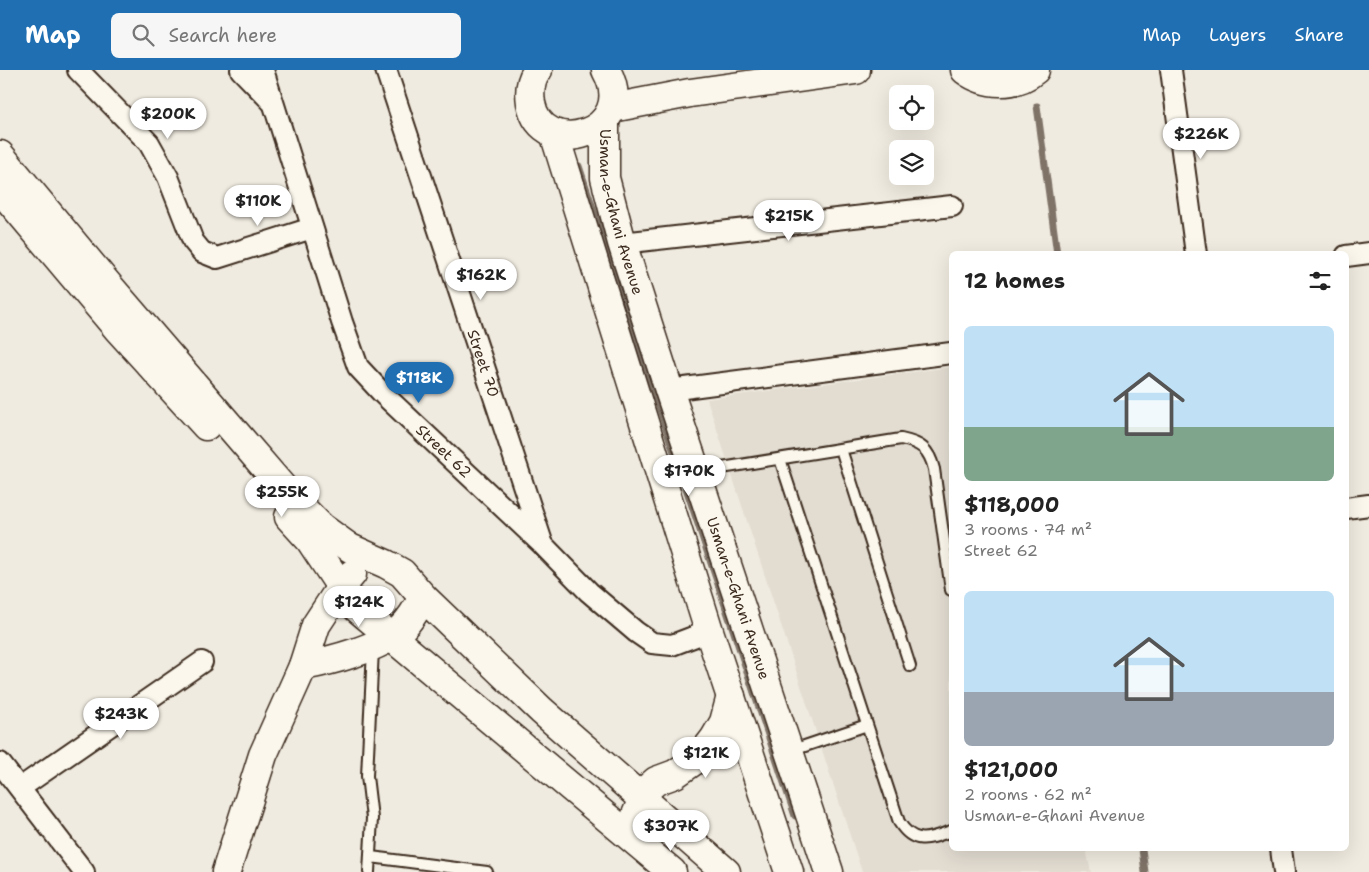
<!DOCTYPE html>
<meta charset="utf-8">
<style>
body{margin:0;font-family:"Shantell Sans",sans-serif;background:#f6f6f6;color:#222;height:100vh;display:flex;flex-direction:column;font-size:19px;white-space:nowrap}
*{box-sizing:border-box;margin:0}
p{font-size:16px;color:#767676}
.icon{flex:none;width:28px;height:28px;fill:none;stroke:currentColor;stroke-width:2;stroke-linecap:round;stroke-linejoin:round}
.map{position:relative;flex:1;overflow:hidden}
.side{position:absolute;left:949px;top:181px;width:400px;height:600px;display:flex;flex-direction:column;background:#fff;border-radius:8px;box-shadow:0 5px 20px #0002}
.side>*{flex:none}
.controls{position:absolute;left:889px;top:15px;display:grid;gap:10px}
.controls a{display:grid;place-items:center;width:45px;height:45px;border-radius:8px;background:#fff;box-shadow:0 5px 20px #0002;font-size:25px}
.price{position:absolute;translate:-50% -42px;padding:0 11px;border-radius:18px;background:#fff;color:#222;font-size:16px;line-height:32px;filter:drop-shadow(0 1px 2px #0008)}
.price::after{content:'';position:absolute;left:50%;top:30px;width:15px;height:11px;margin-left:-8px;background:inherit;clip-path:polygon(0 0,100% 0,50% 100%)}
.price.selected{background:#1f6fb2;color:#fff}
ul{padding:0;list-style:none}
li{display:grid;align-content:center;gap:10px;height:265px;padding:0 15px}
li span{display:grid;place-items:center;height:155px;border-radius:8px;color:#555}
li>.icon{margin-inline-start:auto}
span .icon{width:90px;height:90px;fill:#fffc;stroke-width:1}
li b{font-size:21px}
h2{display:flex;justify-content:space-between;align-items:center;height:60px;padding:0 15px;font-size:21px}
header{display:flex;align-items:center;gap:30px;box-sizing:border-box;height:70px;padding:0 25px;background:#1f6fb2;color:#fff}
header strong{font-size:24px}
nav{display:flex;gap:28px;margin-inline-start:auto;font-size:18px}
.search{width:350px;height:45px;background:#f6f6f6;display:flex;align-items:center;gap:12px;box-sizing:border-box;padding:0 18px;border-radius:8px;color:#767676;font-size:19px}
.map>svg:first-child{display:block}
</style>
<header>
<strong>Map</strong>
<div class="search"><svg class="icon" aria-label="search" viewBox="0 0 24 24"><circle cx="10" cy="10" r="6"/><path d="M15 15l6 6"/></svg>Search here</div>
<nav><a>Map</a><a>Layers</a><a>Share</a></nav>
</header>
<div class="map">
<svg width="1369" height="802" viewBox="0 0 1369 802">
<rect width="100%" height="100%" fill="#f0ebe0"/>
<filter id="ink" filterUnits="userSpaceOnUse"><feTurbulence type="fractalNoise" baseFrequency=".02" numOctaves="2"/><feDisplacementMap in="SourceGraphic" scale="10" xChannelSelector="R" yChannelSelector="G"/><feConvolveMatrix kernelMatrix="1 2 1 2 8 2 1 2 1" color-interpolation-filters="sRGB"/></filter>
<g filter="url(#ink)">
<path fill="#e2dcd1" d="M951,297V779H1086L1091,802H862L707,329Z"/>
<g fill="none" stroke-linecap="round" stroke-linejoin="round">
<path stroke="#7f7367" stroke-width="7" d="M1037,36L1057,184
M579,96L795,746
M1142,779L1145,802"/>
<g stroke="#3b2a1e" stroke-width="14">
<path id="lane" d="M841,379L910,596
M780,389L899,752C914,776 929,769 951,761
M697,402L901,369C921,373 929,379 934,399L951,520
M790,681L867,655
M371,787L487,802
M369,802L372,748L367,706L373,579"/>
</g>
<g stroke="#3b2a1e" stroke-width="24">
<g id="street">
<path d="M78,0L149,73L168,107L193,171L202,182L217,188L312,158"/>
<path d="M241,0L271,31"/>
<path id="s1" d="M263,0L342,252L358,297L384,325L542,474L589,522L636,562L652,573L672,575L709,561"/>
<path id="s2" d="M386,0L542,472"/>
<path d="M1171,0L1196,184"/>
<path d="M622,173L952,136"/>
<path d="M1346,186L1369,183"/>
<path d="M669,320L951,283"/>
<path d="M1346,438L1369,435"/>
<path d="M0,693L84,802"/>
<path d="M20,718L202,592"/>
<path d="M1281,779L1284,802"/>
</g>
</g>
<g stroke="#3b2a1e" stroke-width="31">
<g id="secondary">
<path d="M538,0C531,9 529,21 531,33C542,93 641,63 606,0"/>
<path d="M965,0C985,15 1015,17 1035,0"/>
<path d="M612,38L690,23L856,0"/>
<path id="s3" d="M605,50V108L622,173L669,320L829,802"/>
<path d="M554,63L709,561L789,802"/>
<path d="M0,85L110,217L289,425L321,457L350,478L386,494L402,503L423,527L542,641L726,802"/>
<path d="M0,119L117,258L206,356"/>
<path d="M289,447L310,470L341,517L357,538L672,802"/>
<path d="M303,596C330,591 381,578 401,559C411,549 417,539 423,527"/>
<path d="M636,745L647,719L656,711L675,704L701,686L714,669L724,652L731,626"/>
<path d="M226,802L263,685L303,596L316,555L341,517L352,504"/>
</g>
</g>
<use href="#lane" stroke="#fbf7ec" stroke-width="10"/>
<use href="#street" stroke="#fbf7ec" stroke-width="20"/>
<use href="#secondary" stroke="#fbf7ec" stroke-width="28"/>
</g>
</g>
<g text-anchor="middle" stroke-width="4" stroke-linejoin="round" paint-order="stroke">
<g font-size="15" fill="#3b2a1e" stroke="#fbf7ec">
<text dy="5" stroke="none"><textPath href="#s3" startOffset="94">Usman-e-Ghani Avenue</textPath></text>
<text dy="5" stroke="none"><textPath href="#s2" startOffset="309">Street 70</textPath></text>
<text dy="5" stroke="none"><textPath href="#s1" startOffset="432">Street 62</textPath></text>
<text dy="5" stroke="none"><textPath href="#s3" startOffset="499">Usman-e-Ghani Avenue</textPath></text>
</g>
</g>
</svg>
<div class="controls">
<a><svg class="icon" aria-label="locate" viewBox="0 0 24 24"><circle cx="12" cy="12" r="6"/><path d="M12 2v4M12 18v4M2 12h4M18 12h4"/></svg></a>
<a><svg class="icon" aria-label="layers" viewBox="0 0 24 24"><path d="M12 4l9 5-9 5-9-5zM3 14l9 5 9-5"/></svg></a>
</div>
<b class="price" style="left:168px;top:70px">$200K</b>
<b class="price" style="left:1201px;top:90px">$226K</b>
<b class="price" style="left:258px;top:157px">$110K</b>
<b class="price" style="left:789px;top:172px">$215K</b>
<b class="price" style="left:481px;top:231px">$162K</b>
<b class="price selected" style="left:419px;top:334px">$118K</b>
<b class="price" style="left:689px;top:427px">$170K</b>
<b class="price" style="left:282px;top:448px">$255K</b>
<b class="price" style="left:359px;top:558px">$124K</b>
<b class="price" style="left:121px;top:670px">$243K</b>
<b class="price" style="left:706px;top:709px">$121K</b>
<b class="price" style="left:671px;top:782px">$307K</b>
<section class="side">
<h2>12 homes<svg class="icon" aria-label="filters" viewBox="0 0 24 24"><path d="M4 7h16M4 17h16"/><circle cx="9" cy="7" r="2"/><circle cx="15" cy="17" r="2"/></svg></h2>
<ul>
<li><span style="background:linear-gradient(#bfe0f5 65%,#7fa58c 0)"><svg class="icon" aria-label="home" viewBox="0 0 24 24"><path d="M3 11l9-7 9 7M6 9v11h12V9"/></svg></span><div><b>$118,000</b><p>3 rooms · 74 m²</p><p>Street 62</p></div></li>
<li><span style="background:linear-gradient(#bfe0f5 65%,#9aa5b1 0)"><svg class="icon" aria-label="home" viewBox="0 0 24 24"><path d="M3 11l9-7 9 7M6 9v11h12V9"/></svg></span><div><b>$121,000</b><p>2 rooms · 62 m²</p><p>Usman-e-Ghani Avenue</p></div></li>
</ul>
</section>
</div>
